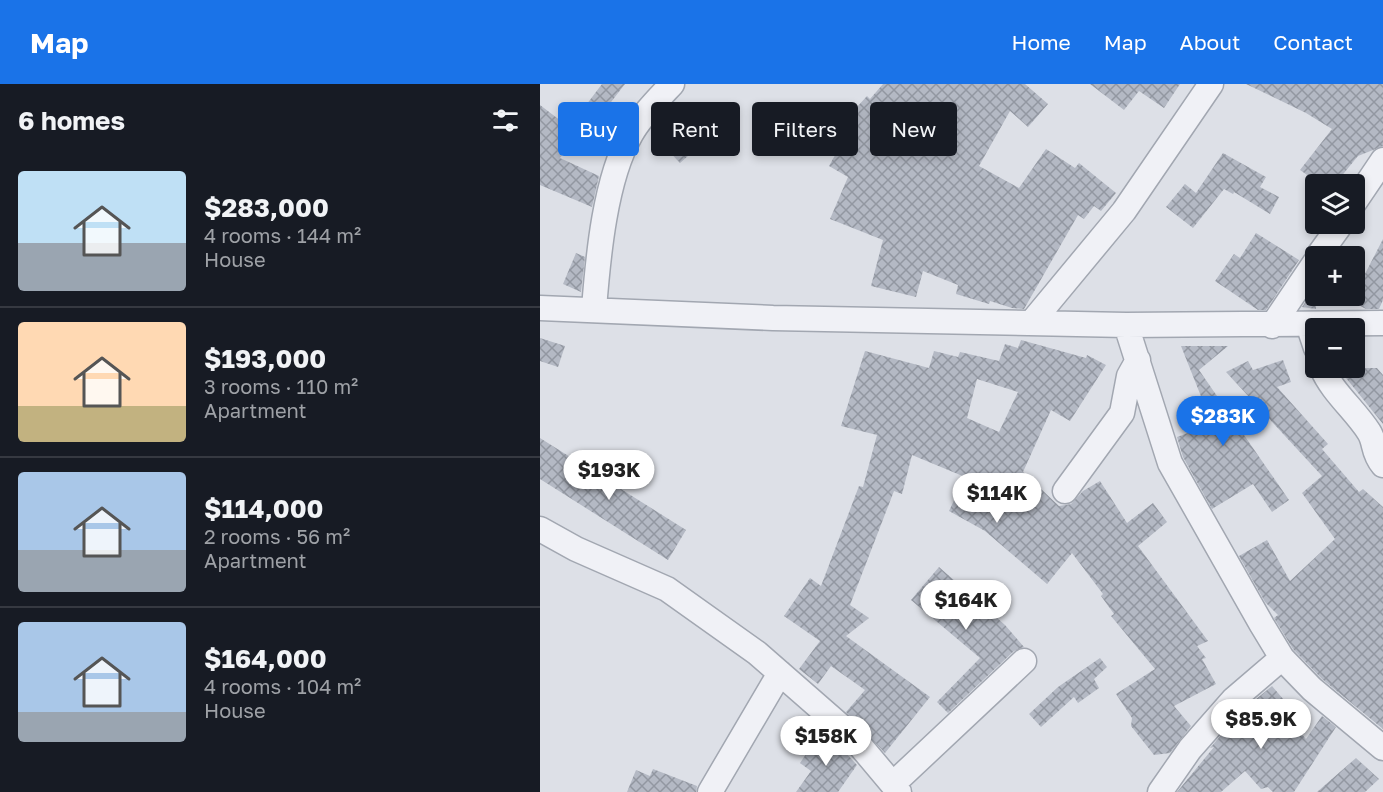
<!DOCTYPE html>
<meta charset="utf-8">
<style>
body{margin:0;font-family:"Golos Text",sans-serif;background:#242831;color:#f1f3f6;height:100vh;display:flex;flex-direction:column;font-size:22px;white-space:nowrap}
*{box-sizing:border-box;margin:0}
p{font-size:20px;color:#9ea1a6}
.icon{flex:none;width:33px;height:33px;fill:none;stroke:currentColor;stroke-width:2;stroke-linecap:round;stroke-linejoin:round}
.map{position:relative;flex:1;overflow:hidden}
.details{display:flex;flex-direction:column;background:#171b24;width:540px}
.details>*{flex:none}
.hud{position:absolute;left:18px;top:18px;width:570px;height:54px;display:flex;gap:12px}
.controls{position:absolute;left:765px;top:90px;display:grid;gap:12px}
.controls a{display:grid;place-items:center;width:60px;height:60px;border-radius:6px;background:#171b24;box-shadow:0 3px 9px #0003;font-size:30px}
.price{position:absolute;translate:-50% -51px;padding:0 14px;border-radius:21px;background:#fff;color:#222;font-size:20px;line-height:39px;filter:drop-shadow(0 2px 3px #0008)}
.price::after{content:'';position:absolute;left:50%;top:36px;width:18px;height:14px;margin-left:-9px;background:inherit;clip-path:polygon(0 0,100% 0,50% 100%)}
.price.on{background:#1a73e8;color:#fff}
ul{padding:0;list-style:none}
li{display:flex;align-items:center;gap:18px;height:150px;padding:0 18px}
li+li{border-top:2px solid #363941}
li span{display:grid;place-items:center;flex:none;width:168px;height:120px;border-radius:6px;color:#555}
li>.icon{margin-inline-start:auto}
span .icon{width:72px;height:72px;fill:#fffc;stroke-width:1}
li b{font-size:26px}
h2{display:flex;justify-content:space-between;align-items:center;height:72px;padding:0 18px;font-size:26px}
.tag{padding:0 21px;border-radius:6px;background:#171b24;box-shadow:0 3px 9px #0003;font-size:21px;line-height:54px}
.tag.on{background:#1a73e8;color:#fff}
header{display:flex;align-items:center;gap:36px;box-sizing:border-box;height:84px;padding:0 30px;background:#1a73e8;color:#fff}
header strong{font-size:28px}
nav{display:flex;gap:33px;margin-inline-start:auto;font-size:21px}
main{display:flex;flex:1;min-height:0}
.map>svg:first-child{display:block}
</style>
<header>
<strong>Map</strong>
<nav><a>Home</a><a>Map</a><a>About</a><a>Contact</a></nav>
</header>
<main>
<section class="details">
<h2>6 homes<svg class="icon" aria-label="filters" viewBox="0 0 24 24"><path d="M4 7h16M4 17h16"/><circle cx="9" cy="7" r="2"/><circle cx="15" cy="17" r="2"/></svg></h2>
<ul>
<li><span style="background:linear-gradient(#bfe0f5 60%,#9aa5b1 0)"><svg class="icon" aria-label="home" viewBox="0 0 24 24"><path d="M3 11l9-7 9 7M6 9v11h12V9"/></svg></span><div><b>$283,000</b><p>4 rooms · 144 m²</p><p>House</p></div></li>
<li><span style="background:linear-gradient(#ffd9b3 70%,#c2b280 0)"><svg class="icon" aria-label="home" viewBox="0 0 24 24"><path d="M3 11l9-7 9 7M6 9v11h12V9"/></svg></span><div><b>$193,000</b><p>3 rooms · 110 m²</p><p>Apartment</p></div></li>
<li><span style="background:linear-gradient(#a9c7e8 65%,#9aa5b1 0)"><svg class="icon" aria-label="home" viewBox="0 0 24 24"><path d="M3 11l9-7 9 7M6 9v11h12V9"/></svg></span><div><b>$114,000</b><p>2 rooms · 56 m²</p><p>Apartment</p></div></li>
<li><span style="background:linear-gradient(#a9c7e8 75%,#9aa5b1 0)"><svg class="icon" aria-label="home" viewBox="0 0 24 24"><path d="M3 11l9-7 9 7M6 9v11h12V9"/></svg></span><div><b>$164,000</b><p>4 rooms · 104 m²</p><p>House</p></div></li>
</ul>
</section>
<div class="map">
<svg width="843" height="708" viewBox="0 0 843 708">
<defs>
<pattern id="building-cross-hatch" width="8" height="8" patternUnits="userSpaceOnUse" patternTransform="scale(1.5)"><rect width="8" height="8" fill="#b4b9c4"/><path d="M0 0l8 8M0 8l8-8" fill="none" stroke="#9297a1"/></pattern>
</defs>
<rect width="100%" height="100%" fill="#dde0e7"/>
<path fill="url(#building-cross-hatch)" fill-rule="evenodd" d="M62,0H85L51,44L37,33Z
M343,0H485L508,20L488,43L470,27L439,82L479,104L506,65L535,84L539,79L576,109L561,127L554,122L544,135L538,131L484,225L472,224L450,217L449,220L416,210L418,201L383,187L376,213L331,202L343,156L290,135L308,93L289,82L313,39L307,34L327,12L330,15Z
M550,0H640L624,24L599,7L584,26Z
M706,0H843V62L818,72L795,100H780L760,86L792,45L766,29Z
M148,19L175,48L140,79L113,50Z
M0,21L38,50L20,74L59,92L52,123L0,101Z
M683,69L726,93L720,103L739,113L730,130L694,108L693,110L684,105L653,144L626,123L645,100L656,109Z
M716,149L759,176L726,226H718L675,197L694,170L700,174Z
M843,155V216L839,225H826L811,217Z
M36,169L45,173L41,208L23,200Z
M774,206L776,225L762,223Z
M0,254L25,262L18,283L0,277Z
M481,256L546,274L547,271L566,281L530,337L511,326L483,388L519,422L531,420L543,407L560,397L587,439L613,419L627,438L598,462L668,557L657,562L666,574L662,575L676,600L634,622L651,642L630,669L614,671L591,642L592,634L576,610L615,585L571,532L574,530L561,512L563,510L532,469L507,500L445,447L409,427L425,393L372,371L362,410L354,407L310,521L329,534L306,552L390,613L345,669L306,628L325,606L291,582L278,600L259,585L280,557L244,532L270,494L281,502L319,402L323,403L337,351L301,342L325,267L389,284L394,267L418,273L420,268L459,277L465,260L478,264ZM437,295L478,308L459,348L427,334Z
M641,262H688L659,286L749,416L732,428L713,400L672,425L643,373L637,353L672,340Z
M743,276L751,298L737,303L788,360L782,365L819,408L823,405L843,423V645L782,595L753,565L734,534L738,531L725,518L699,472L727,456L750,497L795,455L762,409L782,392L686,288L708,277L713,286Z
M798,284H837L843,291V340Z
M0,354L146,446L128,476L0,395Z
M399,483L465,541L484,563L474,567L408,629L397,618L440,574L371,516Z
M560,574L567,583L554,595L559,604L538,619L534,613L501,643L489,630L518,603Z
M732,602L744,616L737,623L766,655L782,632L796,643L754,708H733L728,703L721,705L705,687L681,708H637L674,663L670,664L704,625Z
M288,650L317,681L298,708H256L271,687L260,679L279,651L284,655Z
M816,674L839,695L825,708H777Z
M113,685L157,702L156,708H87L96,686L110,692Z"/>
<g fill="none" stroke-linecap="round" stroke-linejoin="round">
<g stroke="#a2a7b1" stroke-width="27">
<path id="minor" d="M814,119L843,76
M778,172L801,140
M0,224L233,234L586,241L843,239
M54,225C58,173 65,95 91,50C101,32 118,15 132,0
M492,238L584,127L671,0
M768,240L776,264
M586,241L630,379L722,541L742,574L772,605L843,664
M732,242L776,177
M782,284C792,308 815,326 829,348C836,359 832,368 843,381
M525,407L582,329L589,292L598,276
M0,445L36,465L127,505L217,569L312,652L359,708
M353,700L484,577
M170,708L240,589
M620,708L650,665L694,615L742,574"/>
</g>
<use href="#minor" stroke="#f0f1f6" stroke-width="24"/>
</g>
</svg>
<div class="controls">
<a><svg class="icon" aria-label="layers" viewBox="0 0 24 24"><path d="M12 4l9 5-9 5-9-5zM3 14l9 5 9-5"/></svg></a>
<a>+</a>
<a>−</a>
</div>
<b class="price on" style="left:683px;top:363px">$283K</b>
<b class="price" style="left:69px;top:417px">$193K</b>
<b class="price" style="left:457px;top:440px">$114K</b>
<b class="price" style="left:426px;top:547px">$164K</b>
<b class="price" style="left:721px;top:666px">$85.9K</b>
<b class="price" style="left:286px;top:683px">$158K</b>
<div class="hud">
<a class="tag on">Buy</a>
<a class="tag">Rent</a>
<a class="tag">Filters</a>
<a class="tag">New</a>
</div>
</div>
</main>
